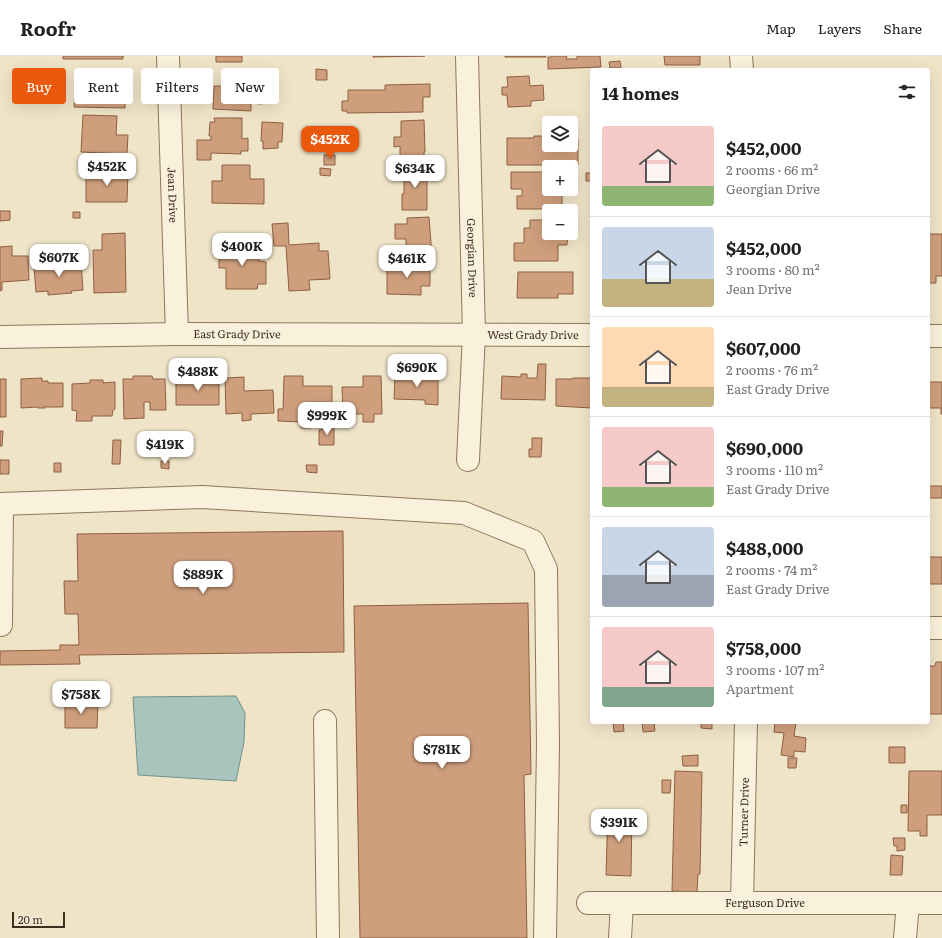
<!DOCTYPE html>
<meta charset="utf-8">
<style>
body{margin:0;font-family:Literata,serif;background:#f6f6f6;color:#202124;height:100vh;display:flex;flex-direction:column;font-size:15px;white-space:nowrap}
*{box-sizing:border-box;margin:0}
p{font-size:13px;color:#757577}
.icon{flex:none;width:22px;height:22px;fill:none;stroke:currentColor;stroke-width:2;stroke-linecap:round;stroke-linejoin:round}
.map{position:relative;flex:1;overflow:hidden}
.sheet{position:absolute;left:590px;top:12px;width:340px;height:656px;display:flex;flex-direction:column;background:#fff;border-radius:4px;box-shadow:0 4px 16px #0002}
.sheet>*{flex:none}
.top-card{position:absolute;left:12px;top:12px;width:380px;height:36px;display:flex;gap:8px}
.fabs{position:absolute;left:542px;top:60px;display:grid;gap:8px}
.fabs a{display:grid;place-items:center;width:36px;height:36px;border-radius:4px;background:#fff;box-shadow:0 4px 16px #0002;font-size:20px}
.scale{position:absolute;left:12px;bottom:10px;width:53px;box-sizing:border-box;padding-left:4px;border:2px solid #3d2e20;border-top:0;font-size:11px;line-height:14px;white-space:nowrap;color:#3d2e20;-webkit-text-stroke:3px #f7eed8;paint-order:stroke}
.price{position:absolute;translate:-50% -34px;padding:0 9px;border-radius:8px;background:#fff;color:#222;font-size:13px;line-height:26px;filter:drop-shadow(0 1px 2px #0008)}
.price::after{content:'';position:absolute;left:50%;top:24px;width:12px;height:9px;margin-left:-6px;background:inherit;clip-path:polygon(0 0,100% 0,50% 100%)}
.price.current{background:#ea580c;color:#fff}
ul{padding:0;list-style:none}
li{display:flex;align-items:center;gap:12px;height:100px;padding:0 12px}
li+li{border-top:1px solid #e0e0e0}
li span{display:grid;place-items:center;flex:none;width:112px;height:80px;border-radius:4px;color:#555}
li>.icon{margin-inline-start:auto}
span .icon{width:48px;height:48px;fill:#fffc;stroke-width:1}
li b{font-size:17px}
h2{display:flex;justify-content:space-between;align-items:center;height:48px;padding:0 12px;font-size:17px}
.pill{padding:0 14px;border-radius:4px;background:#fff;box-shadow:0 4px 16px #0002;font-size:14px;line-height:36px}
.pill.current{background:#ea580c;color:#fff}
header{display:flex;align-items:center;gap:24px;box-sizing:border-box;height:56px;padding:0 20px;background:#fff;border-bottom:1px solid #e0e0e0}
header strong{font-size:19px}
nav{display:flex;gap:22px;margin-inline-start:auto;font-size:14px}
.map>svg:first-child{display:block}
</style>
<header>
<strong>Roofr</strong>
<nav><a>Map</a><a>Layers</a><a>Share</a></nav>
</header>
<div class="map">
<svg width="942" height="882" viewBox="0 0 942 882">
<rect width="100%" height="100%" fill="#f0e4c8"/>
<path fill="#a9c4bc" stroke="#6f938a" d="M236,640L245,657L244,686L236,725L138,719L133,641Z"/>
<path fill="#cf9f7d" stroke="#8d5f41" d="M63,0H124H123V3H63Z
M216,0H242V6H216Z
M373,0H425L373,1Z
M505,0H546V1H505Z
M552,0H567L566,3H577V0H600L601,11L548,13V1H552Z
M664,0H700V9H665Z
M620,5L621,12H610L609,6Z
M316,13L327,14V24H316Z
M227,14L252,16L251,29H263L262,48L251,47V55L213,53L214,30H226Z
M83,16H126L125,52L74,51L75,29L80,27V17H83Z
M529,20L530,30L543,29L544,44L531,45V50L508,51L507,39H502V31H508L507,21Z
M430,28V41H423V56L347,57V55H342V45H348V34H385V29Z
M83,59L117,60L116,79H128L127,98L81,96Z
M214,62H242V83L248,82V95H241V98L211,97V104H197V84H211V80H209L210,66H215Z
M424,64L425,96H424V106H400V90L394,91V81H401V65Z
M262,66L283,67L282,86H278V92L263,93V85H261Z
M534,80H549V89H571V83H578V109H507V82H534Z
M327,84L336,86L333,96L324,94Z
M324,99H335V109H324Z
M222,109H250V123H264V148L212,147V125H222Z
M320,112L331,113L330,120L320,119Z
M404,112H427V154H402V138H404Z
M101,116H109V117H128L127,146H86V117H101Z
M511,116H549V133H551V137L562,138V153H517V140H522V133H511Z
M586,117H592V125H586Z
M0,155H10V164L0,165Z
M73,156H80V162H73Z
M429,161L432,200H406V183H395V168H407V162Z
M530,164H549V177H568L567,189H558V205H514V187H524V172H530Z
M288,167L289,189L319,187V195H328L330,223L309,224L310,234L289,235L286,190H274L272,168Z
M125,177L126,236L94,237L93,194H102V178Z
M928,178H942V220H936V227H928Z
M219,189L259,190V205L266,206V228H258L257,233H226V212H219Z
M12,190V200H28L29,224L2,226V234L0,235V191Z
M81,206L83,234L71,235L72,237L48,239V235L36,236L34,210Z
M387,209L430,210V230H421V239L387,238Z
M518,216H573V238H558V242H517Z
M538,308H546L545,344L501,343L502,320L521,321V318H527V322H537Z
M395,319L438,320V349L425,348V344L394,343Z
M133,320H152L153,323H165L166,354H150V346H144V362L124,363L123,323H133Z
M284,320H303V330H332V355H319L318,365H311V372H301V366L278,365V353H283Z
M363,320H381L382,358H374V366H363V358H343L342,331H363Z
M207,321H219V349H176V325H207Z
M244,321V335L273,334L274,357L251,358V364L242,365V357L226,358L225,322Z
M42,322V325H48V327H63V351H44L45,352H38V351L21,352V323Z
M573,322H592V352L556,350V323H572Z
M0,323H6V361H0Z
M90,324H103V327L115,326V353L113,354L112,360H92V365H76L77,355L72,354V328L90,327Z
M928,326H942V358H941V352H928Z
M328,370H334V389H319V374L328,373Z
M0,375H3L2,390H0Z
M532,382H542L541,401H529V393H532Z
M113,384H121L120,408H112Z
M0,404H9V418H0Z
M161,405H169V413L161,412Z
M54,407H61V416H54Z
M306,409H317V417L307,416Z
M928,430H942V442H928Z
M343,475L344,596L79,599L80,608L0,609V595L60,594V589H79L78,558H65L64,525H78L77,478Z
M928,501H942V528H928Z
M528,547L531,718L524,719L527,882H360L354,550Z
M936,606H942V658H928V610H935Z
M65,646H98L97,672H65Z
M613,666H623L624,675L614,676Z
M642,666H654L655,675L643,676Z
M701,666H712V673L701,672Z
M775,666H796L794,680L806,682L805,696L794,695V701L781,699L784,677L774,676Z
M889,691H905V707H889Z
M698,699V710H683L682,700Z
M788,702H797L796,712H788Z
M675,715L702,716L700,818H698L697,836L672,835Z
M909,715H942V759H927V780H920V775H908Z
M662,724H671L670,737H662Z
M901,749H907V757H901Z
M608,754L632,755L631,820L606,819Z
M893,782H905V794L897,795V790H894Z
M891,799L903,800L902,819H890Z"/>
<g fill="none" stroke-linecap="round" stroke-linejoin="round">
<g stroke="#8d765c" stroke-width="24">
<g id="minor">
<path id="s1" d="M168,0L177,278"/>
<path id="s2" d="M467,0L474,278L468,404"/>
<path d="M741,0L742,14"/>
<path d="M928,280H942"/>
<path id="s3" d="M0,281L177,278L592,279"/>
<path d="M0,448L202,441L464,457L533,485L546,513L548,688L545,882"/>
<path d="M1,569L2,448"/>
<path d="M928,572H942"/>
<path d="M325,665L328,882"/>
<path id="s4" d="M588,847H942"/>
<path id="s5" d="M742,847L746,666"/>
<path d="M620,882L622,847"/>
<path d="M905,882L908,847"/>
</g>
</g>
<use href="#minor" stroke="#faf1dc" stroke-width="22"/>
</g>
<g text-anchor="middle" stroke-width="3" stroke-linejoin="round" paint-order="stroke">
<g font-size="11" fill="#3d2e20" stroke="#f7eed8">
<text dy="4" stroke="none"><textPath href="#s1" startOffset="139">Jean Drive</textPath></text>
<text dy="4" stroke="none"><textPath href="#s2" startOffset="202">Georgian Drive</textPath></text>
<text dy="4" stroke="none"><textPath href="#s3" startOffset="237">East Grady Drive</textPath></text>
<text dy="4" stroke="none"><textPath href="#s3" startOffset="533">West Grady Drive</textPath></text>
<text dy="4" stroke="none"><textPath href="#s5" startOffset="91">Turner Drive</textPath></text>
<text dy="4" stroke="none"><textPath href="#s4" startOffset="177">Ferguson Drive</textPath></text>
</g>
</g>
</svg>
<div class="fabs">
<a><svg class="icon" aria-label="layers" viewBox="0 0 24 24"><path d="M12 4l9 5-9 5-9-5zM3 14l9 5 9-5"/></svg></a>
<a>+</a>
<a>−</a>
</div>
<div class="scale">20 m</div>
<b class="price current" style="left:330px;top:104px">$452K</b>
<b class="price" style="left:107px;top:131px">$452K</b>
<b class="price" style="left:415px;top:133px">$634K</b>
<b class="price" style="left:242px;top:211px">$400K</b>
<b class="price" style="left:59px;top:222px">$607K</b>
<b class="price" style="left:407px;top:223px">$461K</b>
<b class="price" style="left:417px;top:332px">$690K</b>
<b class="price" style="left:198px;top:336px">$488K</b>
<b class="price" style="left:327px;top:380px">$999K</b>
<b class="price" style="left:165px;top:409px">$419K</b>
<b class="price" style="left:203px;top:539px">$889K</b>
<b class="price" style="left:81px;top:659px">$758K</b>
<b class="price" style="left:442px;top:714px">$781K</b>
<b class="price" style="left:619px;top:787px">$391K</b>
<div class="top-card">
<a class="pill current">Buy</a>
<a class="pill">Rent</a>
<a class="pill">Filters</a>
<a class="pill">New</a>
</div>
<section class="sheet">
<h2>14 homes<svg class="icon" aria-label="filters" viewBox="0 0 24 24"><path d="M4 7h16M4 17h16"/><circle cx="9" cy="7" r="2"/><circle cx="15" cy="17" r="2"/></svg></h2>
<ul>
<li><span style="background:linear-gradient(#f6c9c9 75%,#8fb573 0)"><svg class="icon" aria-label="home" viewBox="0 0 24 24"><path d="M3 11l9-7 9 7M6 9v11h12V9"/></svg></span><div><b>$452,000</b><p>2 rooms · 66 m²</p><p>Georgian Drive</p></div></li>
<li><span style="background:linear-gradient(#c9d6e8 65%,#c2b280 0)"><svg class="icon" aria-label="home" viewBox="0 0 24 24"><path d="M3 11l9-7 9 7M6 9v11h12V9"/></svg></span><div><b>$452,000</b><p>3 rooms · 80 m²</p><p>Jean Drive</p></div></li>
<li><span style="background:linear-gradient(#ffd9b3 75%,#c2b280 0)"><svg class="icon" aria-label="home" viewBox="0 0 24 24"><path d="M3 11l9-7 9 7M6 9v11h12V9"/></svg></span><div><b>$607,000</b><p>2 rooms · 76 m²</p><p>East Grady Drive</p></div></li>
<li><span style="background:linear-gradient(#f6c9c9 75%,#8fb573 0)"><svg class="icon" aria-label="home" viewBox="0 0 24 24"><path d="M3 11l9-7 9 7M6 9v11h12V9"/></svg></span><div><b>$690,000</b><p>3 rooms · 110 m²</p><p>East Grady Drive</p></div></li>
<li><span style="background:linear-gradient(#c9d6e8 60%,#9aa5b1 0)"><svg class="icon" aria-label="home" viewBox="0 0 24 24"><path d="M3 11l9-7 9 7M6 9v11h12V9"/></svg></span><div><b>$488,000</b><p>2 rooms · 74 m²</p><p>East Grady Drive</p></div></li>
<li><span style="background:linear-gradient(#f6c9c9 75%,#7fa58c 0)"><svg class="icon" aria-label="home" viewBox="0 0 24 24"><path d="M3 11l9-7 9 7M6 9v11h12V9"/></svg></span><div><b>$758,000</b><p>3 rooms · 107 m²</p><p>Apartment</p></div></li>
</ul>
</section>
</div>
